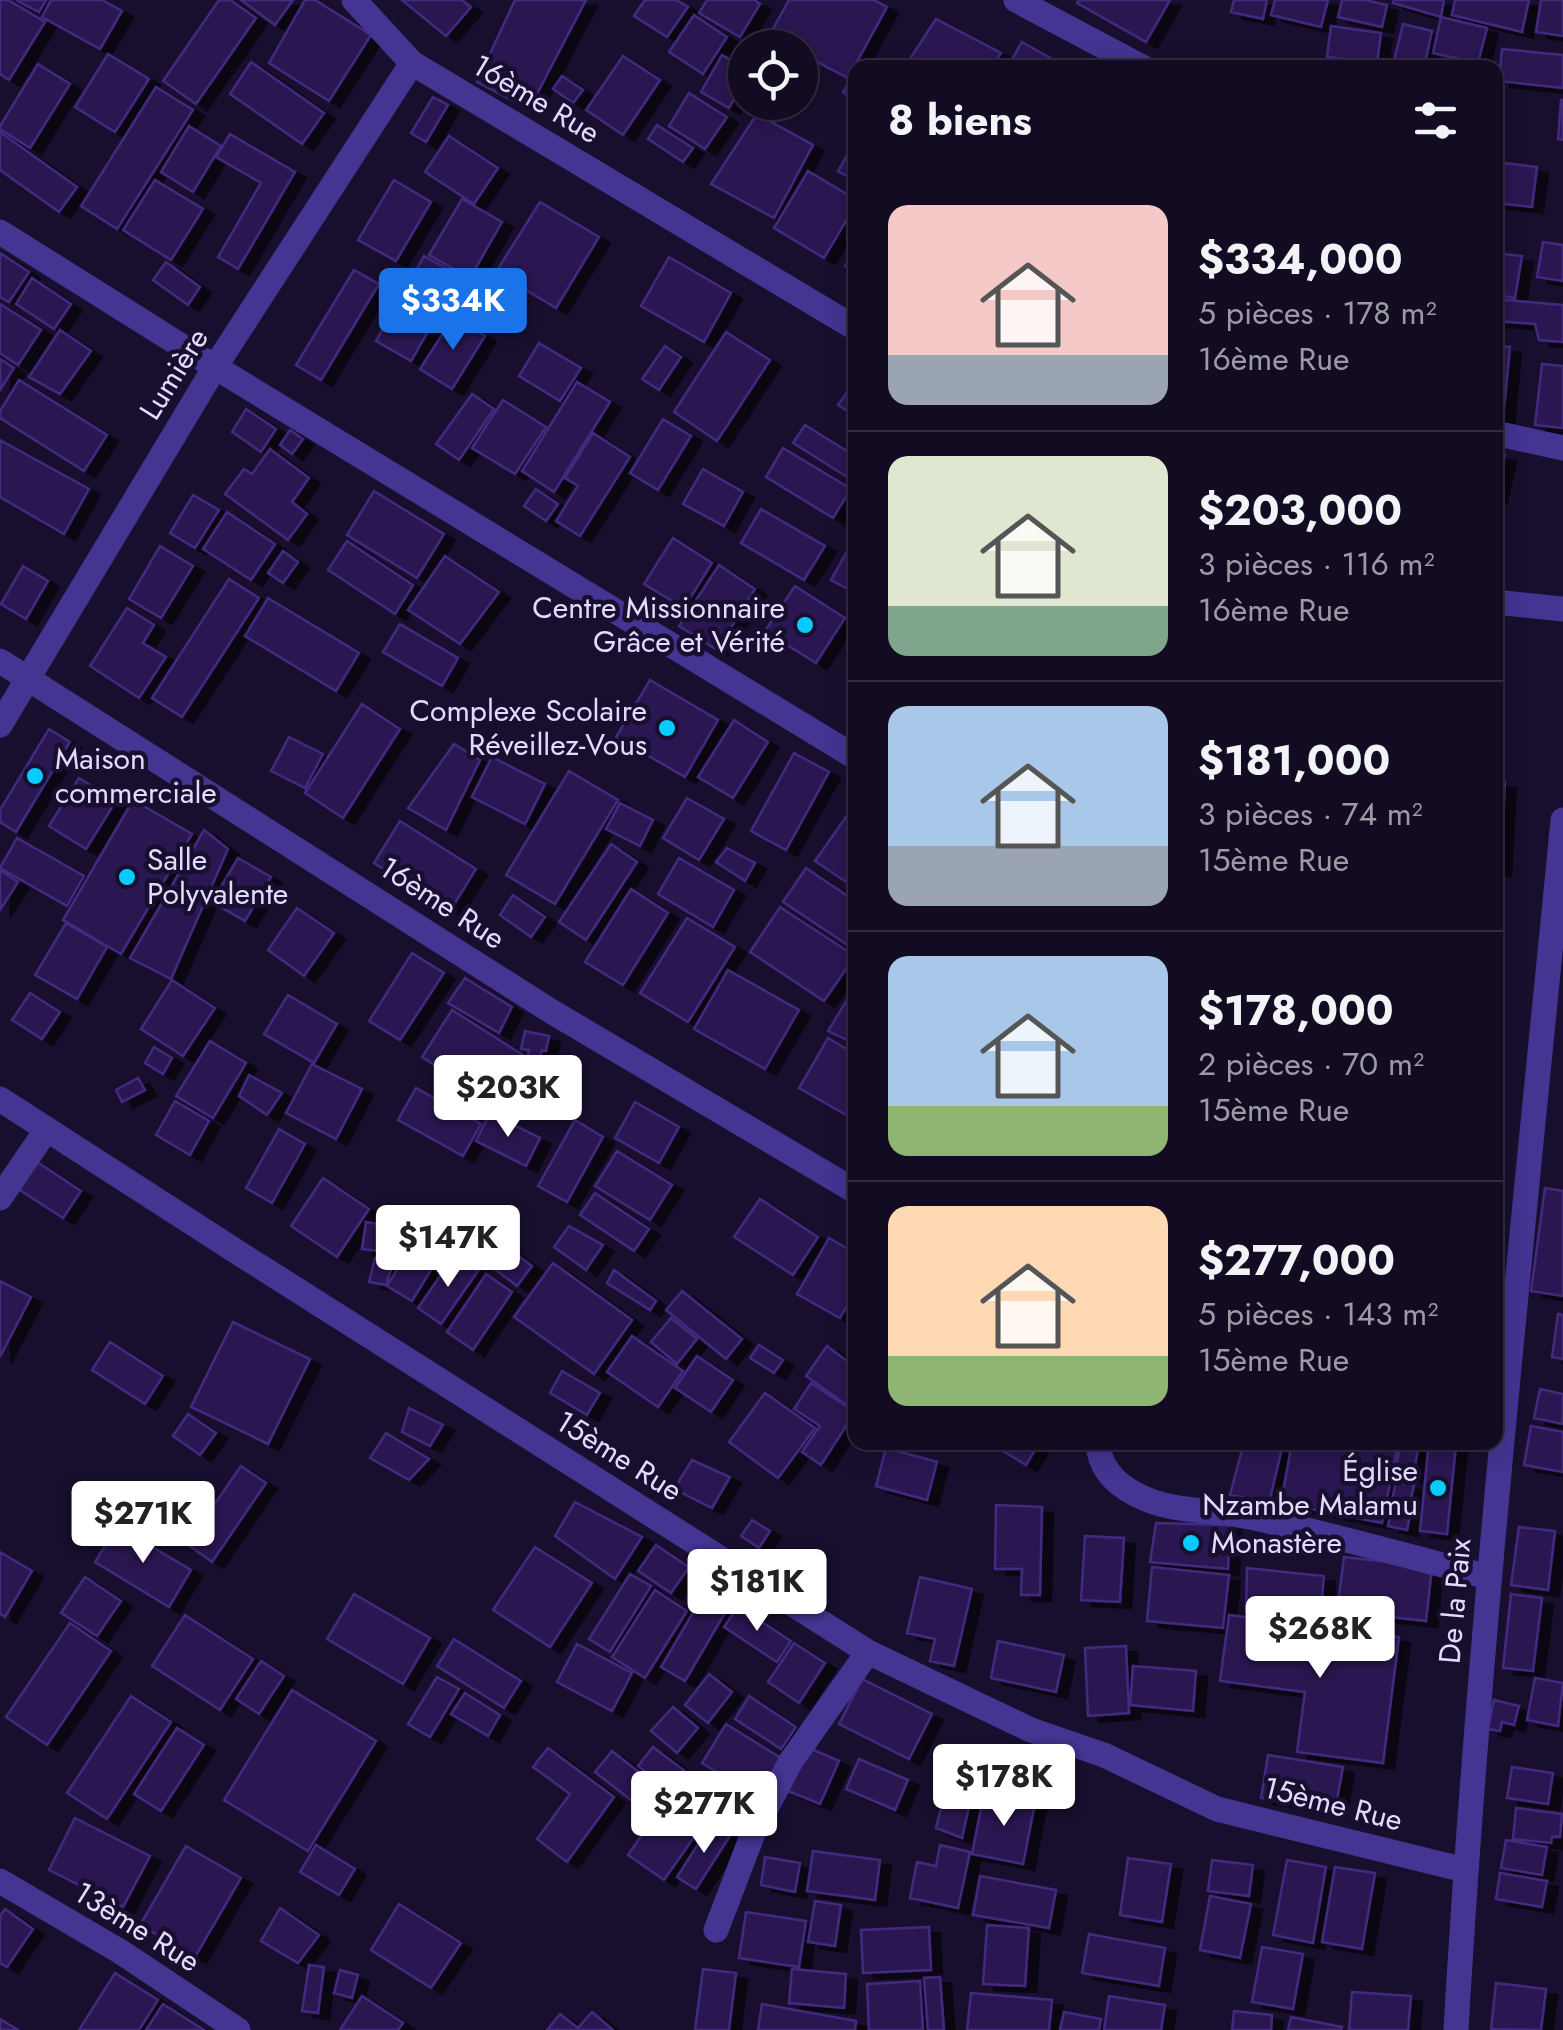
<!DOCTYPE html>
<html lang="fr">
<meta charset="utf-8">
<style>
body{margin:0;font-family:Jost,sans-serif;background:#1f192f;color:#f1f3f6;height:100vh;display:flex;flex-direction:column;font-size:38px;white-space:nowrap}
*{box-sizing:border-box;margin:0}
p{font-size:32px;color:#9c9ba5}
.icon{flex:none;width:55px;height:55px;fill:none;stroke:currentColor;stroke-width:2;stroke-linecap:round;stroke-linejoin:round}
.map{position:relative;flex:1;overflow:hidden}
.details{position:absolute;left:848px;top:60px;width:655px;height:1390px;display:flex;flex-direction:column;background:#120b22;border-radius:20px;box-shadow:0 5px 25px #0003,0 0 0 2px #312b40}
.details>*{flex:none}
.buttons{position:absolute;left:728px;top:30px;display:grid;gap:20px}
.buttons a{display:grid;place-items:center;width:90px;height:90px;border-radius:50%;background:#120b22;box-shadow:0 5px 25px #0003,0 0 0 2px #312b40;font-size:50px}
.price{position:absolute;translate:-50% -85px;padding:0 22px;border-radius:10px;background:#fff;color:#222;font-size:32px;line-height:65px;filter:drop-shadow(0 2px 5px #0008)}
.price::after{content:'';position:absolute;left:50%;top:60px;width:30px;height:22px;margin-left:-15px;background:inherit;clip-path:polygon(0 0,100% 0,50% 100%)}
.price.on{background:#1a73e8;color:#fff}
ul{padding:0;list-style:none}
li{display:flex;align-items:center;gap:30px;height:250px;padding:0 40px}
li+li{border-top:2px solid #312b40}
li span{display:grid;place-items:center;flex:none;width:280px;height:200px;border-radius:20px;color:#555}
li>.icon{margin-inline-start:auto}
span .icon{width:120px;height:120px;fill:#fffc;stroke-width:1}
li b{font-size:42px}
h2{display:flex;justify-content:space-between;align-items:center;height:120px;padding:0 40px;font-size:42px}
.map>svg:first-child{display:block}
</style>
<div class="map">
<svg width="1563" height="2030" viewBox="0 0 1563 2030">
<defs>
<filter id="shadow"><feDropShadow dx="11" dy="6" stdDeviation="0" flood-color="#0009"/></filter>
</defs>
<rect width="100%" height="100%" fill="#180f2e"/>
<path fill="#2a1951" stroke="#43297f" stroke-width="2.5" filter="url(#shadow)" d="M0,0H8L45,22L9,80L0,74Z
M16,0H46L39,12Z
M51,0H102L122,11L100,49L42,17Z
M219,0H230L256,18L196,104L163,81Z
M241,0H293L275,25Z
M305,0H315L371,35L329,101L269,63Z
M402,0H462L471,7L446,36Z
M515,0H586L529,109L477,82Z
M645,0H676L688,7L667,37L634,16Z
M707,0H754L760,4L740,37L699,13Z
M789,0H874L887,7L848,78L800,53V48H790L769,36Z
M1079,0H1170L1146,42L1077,3Z
M1234,0H1267L1263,19L1231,12Z
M1275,0H1328L1321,27L1271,15Z
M1342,0H1365L1387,5L1382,27L1338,17Z
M1394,0H1444L1441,17L1393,3Z
M1455,0H1529L1522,32L1452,15Z
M1541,0H1563V36L1536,32Z
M694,15L727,37L703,74L669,52Z
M1441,17L1487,28L1478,63L1433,53Z
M936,19L1001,53L991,68H904Z
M1403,24L1432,31L1424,68L1393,65Z
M1331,26L1381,33L1377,63L1327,57Z
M1022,42L1068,68H1007Z
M1502,49L1563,55V88L1499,81Z
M108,54L149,79L115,132L75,107Z
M722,55L745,68V80L729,108L701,92Z
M623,56L660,80L623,135L586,110Z
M251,62L324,113L302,144L230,94Z
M38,64L70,84L30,148L0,129V126Z
M855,74V101L843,92Z
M562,76L583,90L573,103L553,89Z
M156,87L193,110L117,229L81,206Z
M689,93L727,117L705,149L669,126Z
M433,97L448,105L426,142L411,133Z
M1561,100H1563V140L1558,139Z
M757,114L813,145L774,218L711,184Z
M657,125L693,148L683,162L648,139Z
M189,126L221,146L193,192L161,172Z
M0,132L77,187L59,212L0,170Z
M230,134L295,172L238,269L218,257L261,183L216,157Z
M449,136L498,168L474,204L425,172Z
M855,141V181L838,171Z
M1495,162L1537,167L1532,207L1495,203Z
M808,171L855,199V206L824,258L774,228Z
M155,180L203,209L171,260L123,230Z
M394,180L431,202L396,261L358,240Z
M462,199L502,222L470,278L429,255Z
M540,202L599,237L556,308L496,272Z
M1543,242L1563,245V281L1537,277Z
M855,250V272L845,266Z
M0,253L29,272L9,302L0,297Z
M1495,253L1522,256L1515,298L1495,295Z
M424,256L460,276L411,361L376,341Z
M669,257L731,293L704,342L641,306Z
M166,262L200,287L188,305L153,280Z
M354,270L379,284L321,380L296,365Z
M32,278L71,304L54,329L16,304Z
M1495,299L1563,305V342L1539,340L1535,324L1495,321Z
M0,304L41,330L18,365L0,353Z
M454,316L485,336L452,389L420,369Z
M60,330L91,351L60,394L29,377Z
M726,332L770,360L717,441L674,412Z
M539,343L581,368L560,401L519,376Z
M665,346L681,357L659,390L642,379Z
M1495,346L1510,347L1503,419L1495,418Z
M0,359L14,368L0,390Z
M1542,364L1563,366V428L1535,425Z
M19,380L107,435L84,471L0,418V411Z
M577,382L610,402L554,492L522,471Z
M850,388L855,391V416L838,405Z
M472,394L494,409L459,460L436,444Z
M503,400L546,427L515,474L472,448Z
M246,409L276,429L261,452L232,432Z
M663,419L691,436L658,490L630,473Z
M805,425L855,456V482L793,443Z
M290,430L303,439L292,454L280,445Z
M593,433L630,457L580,536L556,521L578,486L565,478Z
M0,440L89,489L64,534L0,497Z
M783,448L851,489L833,518L766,477Z
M270,449L309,478L292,502L307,514L288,540L225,494L244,469L252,474Z
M1495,453L1505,455L1496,497H1495Z
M703,469L743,492L724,526L683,504Z
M536,489L558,504L546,521L524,506Z
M374,491L444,534L417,578L347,535Z
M193,495L219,510L195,548L170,533Z
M761,509L825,546L804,580L741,543Z
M227,512L275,544L251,580L203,549Z
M855,537V593L831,580Z
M673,538L712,563L684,608L644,584Z
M347,541L413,585L395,614L328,570Z
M160,546L193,566L161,618L129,599Z
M283,551L298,562L283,583L268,573Z
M445,556L499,592L460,644L408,610Z
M719,565L755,589L717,650L679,626Z
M23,566L48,581L26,619L1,604Z
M229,579L259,598L182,717L152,698Z
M795,586L845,618L816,663L765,631Z
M268,598L359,653L336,691L245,636Z
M127,608L154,625L143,643L166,657L139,698L90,666Z
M400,624L458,658L442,686L383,652Z
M650,680L718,720L685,777L616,737Z
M362,704L400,729L343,818L305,793Z
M734,720L768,742L733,798L698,777Z
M49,729L70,742L16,832L0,822V810Z
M289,737L323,754L305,788L271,771Z
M454,744L480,760L446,830L408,808Z
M794,753L829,772L786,850L751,831Z
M492,757L545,784L525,824L472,797Z
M569,771L618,800L555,904L506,875Z
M79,778L116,801L86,849L49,826Z
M1495,781L1505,782L1500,870L1495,869Z
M687,798L724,819L699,860L663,838Z
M133,800L192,834L121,954L63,920Z
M620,803L653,820L640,846L606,829Z
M853,807L855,809V888L815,861Z
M400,821L476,869L450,911L374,863Z
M204,830L228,849L171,979L130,958Z
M17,838L84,876L67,906L0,868Z
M611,844L637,862L586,940L559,922Z
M727,848L755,863L745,881L716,862Z
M238,858L271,877L245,921L212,902Z
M679,858L734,890L713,927L658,894Z
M806,868L855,901V950L783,902Z
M0,870L18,882L0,910Z
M631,889L668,913L623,985L585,962Z
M513,895L545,917L531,937L500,915Z
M780,907L855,956L824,1001L750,952Z
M297,908L334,933L304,976L268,950Z
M687,918L735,947L688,1022L640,993Z
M66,923L107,947L77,999L35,975Z
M412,953L444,973L400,1040L369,1021Z
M728,970L799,1010L765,1069L694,1029Z
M465,978L512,1007L499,1033L448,1003Z
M172,980L215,1008L183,1056L141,1029Z
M855,987V1044L828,1031Z
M30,993L60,1012L42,1039L12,1020Z
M288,995L337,1024L314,1063L264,1034Z
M452,1010L526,1057L496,1104L422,1057Z
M525,1031L549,1036L546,1051L542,1050L540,1057L536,1056L535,1066L526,1064L529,1050L521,1049Z
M828,1038L855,1054V1120L799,1088Z
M210,1041L246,1063L213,1118L176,1096Z
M154,1047L172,1058L163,1074L145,1063Z
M312,1064L362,1089L336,1139L286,1113Z
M249,1075L282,1093L267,1115L239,1096Z
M138,1078L145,1090L122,1102L116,1090Z
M416,1088L481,1124L463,1156L398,1120Z
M175,1101L209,1121L190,1155L156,1135Z
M635,1102L679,1127L659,1163L615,1138Z
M490,1113L540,1138L526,1166L476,1141Z
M575,1120L603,1137L567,1202L538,1186Z
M279,1129L305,1144L272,1203L246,1188Z
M617,1151L672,1185L650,1220L595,1186Z
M33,1159L81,1191L63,1218L15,1187Z
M323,1178L369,1209L337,1257L291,1226Z
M1545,1188L1563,1191V1296L1531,1291Z
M595,1193L649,1229L634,1251L580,1215Z
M760,1199L818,1237L793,1275L734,1237Z
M366,1222L390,1226L387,1252L362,1249Z
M569,1226L603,1245L586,1270L554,1247Z
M420,1232L445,1247L412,1301L387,1286Z
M829,1238L855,1253V1291L840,1318L797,1294Z
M508,1248L532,1266L517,1286L493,1268Z
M454,1256L478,1271L441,1324L418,1308Z
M375,1258L393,1263L386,1285L369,1282Z
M553,1263L632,1320L594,1374L514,1317Z
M614,1270L656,1301L650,1310L607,1283Z
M486,1274L512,1292L473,1350L447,1332Z
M0,1281L31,1297L0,1357Z
M682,1291L742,1339L726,1359L666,1310Z
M1558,1314L1563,1315V1359L1552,1357Z
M671,1318L697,1339L677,1364L651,1342Z
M233,1322L310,1359L268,1444L191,1407Z
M632,1336L683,1371L658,1407L607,1372Z
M110,1342L163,1376L145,1404L92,1370Z
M759,1345L783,1360L774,1373L750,1358Z
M827,1346L855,1367V1394L847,1405L806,1376Z
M697,1356L733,1380L711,1412L675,1388Z
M562,1371L600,1393L587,1415L550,1393Z
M811,1383L855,1412L821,1465L802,1452L820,1426L794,1409Z
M1540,1389L1563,1394V1424L1534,1418Z
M765,1393L815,1428L778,1478L729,1442Z
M409,1408L443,1425L430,1446L402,1432Z
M188,1414L216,1433L200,1455L173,1436Z
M1531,1426L1563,1432V1472L1524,1465Z
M386,1433L429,1459L409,1480L370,1458Z
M995,1442H1040L1026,1465L993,1445Z
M1244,1442L1283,1444L1269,1503L1230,1495Z
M1292,1442L1398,1444L1382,1523L1281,1503Z
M1401,1442L1419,1444L1413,1477L1395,1473Z
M1429,1442L1456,1445L1447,1534L1420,1531Z
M886,1448L937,1462L927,1500L876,1486Z
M692,1460L730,1477L712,1508L674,1489Z
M241,1466L266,1483L212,1562L187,1544Z
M1396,1481L1414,1485L1410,1504L1392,1501Z
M575,1502L642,1537L615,1579L555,1536Z
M996,1505L1042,1507L1040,1595H1021L1022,1569H995Z
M1392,1507L1411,1510L1407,1530L1388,1526Z
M752,1520L770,1531L759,1548L741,1536Z
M1156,1523L1230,1525L1228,1569L1150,1562Z
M117,1526L191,1570L169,1607L95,1562Z
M1519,1527L1555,1531L1548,1590L1511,1585Z
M1085,1536L1124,1538L1120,1602L1081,1600Z
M656,1545L689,1567L671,1593L638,1571Z
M535,1547L592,1583L550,1647L493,1610Z
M0,1552L32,1571L5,1617L0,1614Z
M1344,1557L1432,1567L1426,1621L1337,1611Z
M1152,1567L1229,1575L1223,1628L1147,1621Z
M1247,1568L1324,1576L1320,1619L1246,1612Z
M630,1574L651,1586L610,1652L589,1639Z
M85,1577L121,1601L97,1636L61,1613Z
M920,1577L972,1589L954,1666L930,1661L935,1639L907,1633Z
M708,1587L732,1601L685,1681L661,1667Z
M655,1590L687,1611L645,1678L612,1657Z
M354,1594L430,1638L403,1684L327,1639Z
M1511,1594L1542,1598L1533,1671L1503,1668Z
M738,1606L791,1641L777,1662L724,1627Z
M185,1615L253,1659L220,1710L152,1666Z
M1229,1615L1399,1637L1383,1763L1297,1752L1305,1692L1220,1681Z
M70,1623L111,1651L47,1745L6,1717Z
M454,1639L521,1681L504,1708L437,1666Z
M998,1641L1064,1655L1056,1692L991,1678Z
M794,1643L825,1663L799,1703L768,1682Z
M577,1644L632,1673L612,1711L557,1682Z
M1126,1646L1129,1713L1088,1716L1085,1648Z
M261,1661L284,1676L259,1714L236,1699Z
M1133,1666L1196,1671L1193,1711L1130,1705Z
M709,1674L732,1692L708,1723L685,1705Z
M437,1677L459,1689L430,1737L408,1724Z
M1535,1678L1563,1683L1558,1726L1527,1720Z
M862,1679L932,1714L909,1759L839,1724Z
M292,1690L376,1741L308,1851L224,1800Z
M465,1693L500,1715L488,1736L451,1714Z
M131,1696L171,1722L107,1819L67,1793Z
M749,1696L796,1727L781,1749L735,1719Z
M1494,1700L1519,1706L1514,1725L1502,1722L1500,1731L1488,1729Z
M673,1707L698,1728L677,1753L651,1731Z
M726,1724L781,1758L758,1797L702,1763Z
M177,1728L204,1745L161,1811L134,1794Z
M653,1747L723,1800L709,1819L638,1766Z
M807,1747L839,1761L820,1804L788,1791Z
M548,1748L614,1797L567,1862L537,1839L570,1794L533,1767Z
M612,1751L663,1791L646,1812L595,1772Z
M955,1754L980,1757L962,1838L936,1828Z
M1268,1755L1343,1767L1335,1810L1261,1798Z
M859,1759L908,1780L895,1810L846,1789Z
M1512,1767L1553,1773L1548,1804L1507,1798Z
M984,1793L1035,1803L1023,1864L972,1854Z
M670,1795L706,1820L664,1880L628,1855Z
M1516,1808L1562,1814L1560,1837H1552L1551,1843L1513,1839Z
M75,1818L150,1856L123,1907L49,1870Z
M711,1824L730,1836L696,1889L677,1877Z
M1506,1840L1547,1847L1542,1875L1501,1868Z
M316,1845L355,1869L339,1895L300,1872Z
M940,1845L970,1852L958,1908L910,1898L917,1862L936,1866Z
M186,1846L241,1878L195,1957L140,1925Z
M813,1851L880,1860L875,1900L807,1891Z
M765,1857L800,1863L795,1892L761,1885Z
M1128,1858L1171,1864L1162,1922L1120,1915Z
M1212,1860L1253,1865L1249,1896L1208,1891Z
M1287,1860L1326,1867L1313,1943L1273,1935Z
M1335,1867L1375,1873L1362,1949L1322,1942Z
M1500,1873L1547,1881L1542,1907L1496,1899Z
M980,1876L1056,1890L1049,1928L973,1915Z
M1210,1896L1251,1904L1240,1958L1200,1950Z
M815,1901L841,1905L835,1946L808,1942Z
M399,1904L461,1943L431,1988L371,1950Z
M280,1908L319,1935L298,1963L261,1941Z
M5,1909L33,1929L7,1967L0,1963V1916Z
M746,1912L806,1921L799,1967L739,1958Z
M987,1925L1029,1928L1025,1986L983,1984Z
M929,1927L931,1970L863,1973L861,1930Z
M1089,1934L1165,1948L1159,1986L1082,1973Z
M1262,1947L1303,1954L1293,2009L1252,2002Z
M309,1965L324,1967L318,2013L302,2011Z
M703,1969L736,1973L729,2030H695Z
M792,1969L846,1974L844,2008L789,2003Z
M340,1970L358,1975L352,1998L334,1993Z
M115,1973L158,2000L139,2030H79Z
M940,1977L944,2030H928L924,1978Z
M920,1981L923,2030H869L867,1984Z
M1496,1983L1546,1989L1541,2030L1491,2029Z
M1352,1992L1411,1996L1408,2030H1349Z
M971,1993L1052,2000L1049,2030H967Z
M362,1996L403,2023L398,2030H340Z
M1109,1996L1165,2005L1161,2030H1104Z
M163,2004L204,2030H146Z
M762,2004L856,2021L855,2030H758Z
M1234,2011L1272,2015L1271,2030H1232Z
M592,2012L613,2030H547L560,2014L578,2028Z
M1064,2012L1101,2019L1099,2030H1060Z
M1291,2017L1342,2027L1341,2030H1288Z
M0,2019L18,2030H0Z"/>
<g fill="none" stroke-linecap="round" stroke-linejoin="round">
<path stroke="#433591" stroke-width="25" d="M354,0L412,63L855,328
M1016,0L1144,68
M0,232L215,367L855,757
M1495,433L1563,448
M1495,602L1563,609
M0,661L549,1010L855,1191
M0,725L215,367L412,63
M0,1099L234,1250L868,1652L1031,1730L1104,1755L1217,1809L1465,1870
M0,1198L47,1129
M1098,1442C1099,1468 1115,1484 1137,1495C1171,1513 1212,1509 1250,1517C1330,1534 1410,1557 1489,1577
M0,1881L121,1952L238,2030
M716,1930L754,1831L791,1761L868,1652
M1456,2030C1479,1626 1524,1223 1563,820"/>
</g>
<g fill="#07caff" stroke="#180f2e" stroke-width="4">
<circle cx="805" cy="625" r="10"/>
<circle cx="667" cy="728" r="10"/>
<circle cx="35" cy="776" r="10"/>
<circle cx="127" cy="877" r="10"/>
<circle cx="1438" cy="1488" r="10"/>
<circle cx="1191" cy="1543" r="10"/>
</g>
<g text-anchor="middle" stroke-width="9" stroke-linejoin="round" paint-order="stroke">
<g font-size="30" fill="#e3dbff" stroke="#180f2e">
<text transform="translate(536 99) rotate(31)" y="10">16ème Rue</text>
<text transform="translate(174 374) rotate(-58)" y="10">Lumière</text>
<text transform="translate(442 903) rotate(33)" y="10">16ème Rue</text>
<text transform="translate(619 1456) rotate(32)" y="10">15ème Rue</text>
<text transform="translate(1455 1601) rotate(-85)" y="10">De la Paix</text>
<text transform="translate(1333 1804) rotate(14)" y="10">15ème Rue</text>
<text transform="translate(137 1927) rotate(32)" y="10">13ème Rue</text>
</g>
<g font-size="30" fill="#e3dbff" stroke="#180f2e" text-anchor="end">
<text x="785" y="618">Centre Missionnaire<tspan x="785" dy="34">Grâce et Vérité</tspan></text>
<text x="647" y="721">Complexe Scolaire<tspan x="647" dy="34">Réveillez-Vous</tspan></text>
<text x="55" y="769" text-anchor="start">Maison<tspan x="55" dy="34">commerciale</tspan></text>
<text x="147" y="870" text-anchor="start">Salle<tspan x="147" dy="34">Polyvalente</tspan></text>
<text x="1418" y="1481">Église<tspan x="1418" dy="34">Nzambe Malamu</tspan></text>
<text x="1211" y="1553" text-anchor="start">Monastère</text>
</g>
</g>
</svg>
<div class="buttons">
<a><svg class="icon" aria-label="locate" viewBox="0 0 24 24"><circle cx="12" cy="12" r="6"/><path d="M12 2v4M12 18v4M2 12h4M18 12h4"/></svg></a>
</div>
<b class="price on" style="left:453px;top:353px">$334K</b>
<b class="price" style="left:508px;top:1140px">$203K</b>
<b class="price" style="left:448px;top:1290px">$147K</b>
<b class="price" style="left:143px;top:1566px">$271K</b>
<b class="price" style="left:757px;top:1634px">$181K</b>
<b class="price" style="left:1320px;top:1681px">$268K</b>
<b class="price" style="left:1004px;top:1829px">$178K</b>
<b class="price" style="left:704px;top:1856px">$277K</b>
<section class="details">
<h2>8 biens<svg class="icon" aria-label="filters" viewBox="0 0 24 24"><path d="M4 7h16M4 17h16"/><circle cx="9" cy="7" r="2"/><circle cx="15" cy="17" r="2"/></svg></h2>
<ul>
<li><span style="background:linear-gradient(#f6c9c9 75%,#9aa5b1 0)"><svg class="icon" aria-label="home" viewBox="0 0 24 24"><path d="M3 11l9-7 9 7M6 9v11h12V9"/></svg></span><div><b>$334,000</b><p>5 pièces · 178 m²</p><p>16ème Rue</p></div></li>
<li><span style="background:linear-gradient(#dfe7d0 75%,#7fa58c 0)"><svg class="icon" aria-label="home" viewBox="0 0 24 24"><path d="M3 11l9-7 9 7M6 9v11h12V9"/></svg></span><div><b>$203,000</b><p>3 pièces · 116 m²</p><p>16ème Rue</p></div></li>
<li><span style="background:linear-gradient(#a9c7e8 70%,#9aa5b1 0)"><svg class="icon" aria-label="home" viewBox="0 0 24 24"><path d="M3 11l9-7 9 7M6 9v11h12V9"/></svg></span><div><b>$181,000</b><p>3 pièces · 74 m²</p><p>15ème Rue</p></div></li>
<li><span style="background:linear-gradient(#a9c7e8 75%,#8fb573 0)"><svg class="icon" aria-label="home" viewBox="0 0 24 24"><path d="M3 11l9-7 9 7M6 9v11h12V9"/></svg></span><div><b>$178,000</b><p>2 pièces · 70 m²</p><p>15ème Rue</p></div></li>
<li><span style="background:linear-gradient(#ffd9b3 75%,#8fb573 0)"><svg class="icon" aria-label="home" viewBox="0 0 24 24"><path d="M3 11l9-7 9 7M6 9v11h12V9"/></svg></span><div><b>$277,000</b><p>5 pièces · 143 m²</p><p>15ème Rue</p></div></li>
</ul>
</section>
</div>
